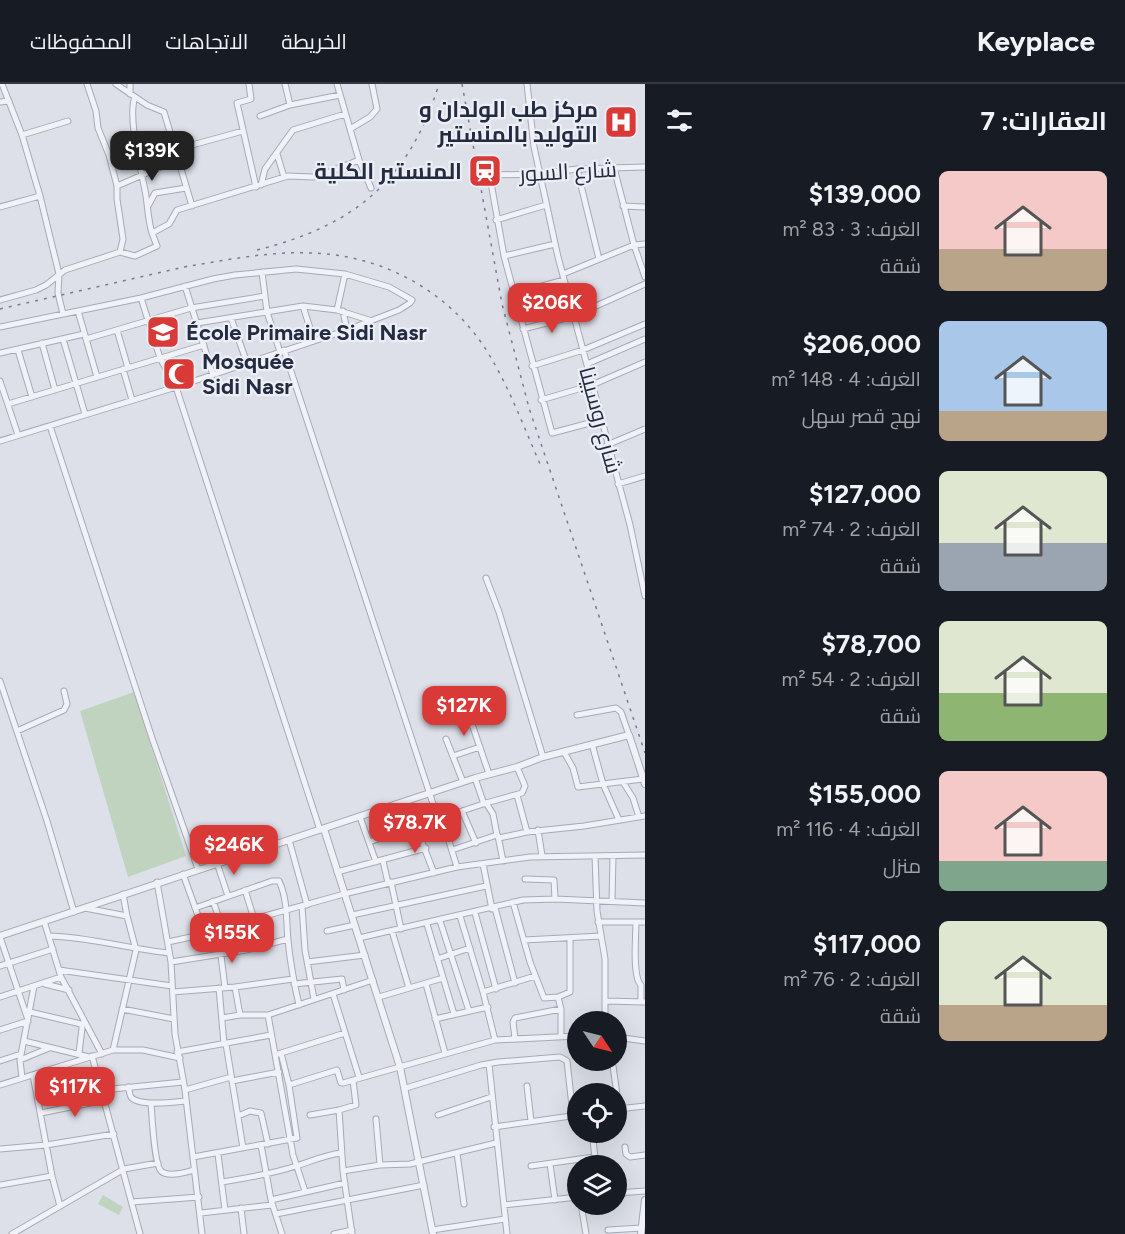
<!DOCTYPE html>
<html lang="ar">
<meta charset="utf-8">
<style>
body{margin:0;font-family:Figtree,Cairo,sans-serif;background:#242831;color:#f1f3f6;direction:rtl;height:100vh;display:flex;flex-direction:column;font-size:22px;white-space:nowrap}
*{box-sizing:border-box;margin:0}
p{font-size:20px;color:#9ea1a6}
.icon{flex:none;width:33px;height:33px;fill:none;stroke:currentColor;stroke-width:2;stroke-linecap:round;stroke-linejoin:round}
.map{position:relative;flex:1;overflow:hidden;direction:ltr}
.side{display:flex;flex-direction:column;background:#171b24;width:480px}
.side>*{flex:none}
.needle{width:39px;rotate:125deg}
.tools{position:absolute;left:567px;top:927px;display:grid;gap:12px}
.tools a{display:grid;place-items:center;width:60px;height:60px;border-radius:50%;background:#171b24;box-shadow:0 6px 24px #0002;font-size:30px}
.price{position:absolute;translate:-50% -51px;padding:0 14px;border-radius:12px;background:#d93a37;color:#fff;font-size:20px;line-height:39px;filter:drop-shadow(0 2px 3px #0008)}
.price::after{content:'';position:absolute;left:50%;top:36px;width:18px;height:14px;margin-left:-9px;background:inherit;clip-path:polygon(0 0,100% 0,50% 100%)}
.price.on{background:#222;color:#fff}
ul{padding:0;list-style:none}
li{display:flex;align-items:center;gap:18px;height:150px;padding:0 18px}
li span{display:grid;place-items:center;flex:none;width:168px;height:120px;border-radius:9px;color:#555}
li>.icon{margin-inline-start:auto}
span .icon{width:72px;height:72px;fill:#fffc;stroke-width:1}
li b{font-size:26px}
h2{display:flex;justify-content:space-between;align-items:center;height:72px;padding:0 18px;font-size:26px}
header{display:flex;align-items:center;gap:36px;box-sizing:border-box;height:84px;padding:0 30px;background:#171b24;border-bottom:2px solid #363941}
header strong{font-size:28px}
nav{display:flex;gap:33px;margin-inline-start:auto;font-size:21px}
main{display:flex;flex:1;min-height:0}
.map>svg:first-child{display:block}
</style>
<header>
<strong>Keyplace</strong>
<nav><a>الخريطة</a><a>الاتجاهات</a><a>المحفوظات</a></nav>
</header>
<main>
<section class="side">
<h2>العقارات: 7<svg class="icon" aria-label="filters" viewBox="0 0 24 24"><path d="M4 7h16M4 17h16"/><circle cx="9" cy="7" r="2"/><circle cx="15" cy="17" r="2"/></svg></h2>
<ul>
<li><span style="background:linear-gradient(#f6c9c9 65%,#b9a48a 0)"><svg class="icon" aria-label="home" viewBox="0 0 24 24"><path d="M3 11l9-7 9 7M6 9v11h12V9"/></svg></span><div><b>$139,000</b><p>الغرف: 3 · 83 m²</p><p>شقة</p></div></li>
<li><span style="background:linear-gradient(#a9c7e8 75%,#b9a48a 0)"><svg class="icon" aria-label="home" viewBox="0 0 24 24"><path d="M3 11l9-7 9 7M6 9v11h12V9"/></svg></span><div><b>$206,000</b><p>الغرف: 4 · 148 m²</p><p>نهج قصر سهل</p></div></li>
<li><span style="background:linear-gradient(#dfe7d0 60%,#9aa5b1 0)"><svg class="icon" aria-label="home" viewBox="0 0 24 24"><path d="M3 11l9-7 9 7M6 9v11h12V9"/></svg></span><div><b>$127,000</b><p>الغرف: 2 · 74 m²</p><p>شقة</p></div></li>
<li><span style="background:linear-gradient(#dfe7d0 60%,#8fb573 0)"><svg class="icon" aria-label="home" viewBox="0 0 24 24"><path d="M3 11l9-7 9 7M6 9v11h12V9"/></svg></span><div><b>$78,700</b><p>الغرف: 2 · 54 m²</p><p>شقة</p></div></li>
<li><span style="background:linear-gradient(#f6c9c9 75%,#7fa58c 0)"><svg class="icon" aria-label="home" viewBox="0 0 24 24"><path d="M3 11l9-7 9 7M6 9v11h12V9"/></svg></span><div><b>$155,000</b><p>الغرف: 4 · 116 m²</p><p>منزل</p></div></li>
<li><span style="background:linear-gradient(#dfe7d0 70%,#b9a48a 0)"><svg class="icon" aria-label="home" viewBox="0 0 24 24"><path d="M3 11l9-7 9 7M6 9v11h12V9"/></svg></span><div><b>$117,000</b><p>الغرف: 2 · 76 m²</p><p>شقة</p></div></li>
</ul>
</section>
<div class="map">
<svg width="645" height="1150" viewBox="0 0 645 1150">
<rect width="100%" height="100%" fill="#dde0e9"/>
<path fill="#c0d3be" d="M134,608L186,772L128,793L80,627Z
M103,1111L123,1123L119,1131L98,1120Z"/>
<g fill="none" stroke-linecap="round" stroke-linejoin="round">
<g stroke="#a6aab7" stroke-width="7">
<path id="minor" d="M2,0L22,51L40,112L59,190L58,209L63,230
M87,0L96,27L98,44L109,71L117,102V115L123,155L120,168
M116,0L147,21L164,28L192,122
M130,0V10
M249,0L251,15L237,19L256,103
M285,0L290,21
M337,0L359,76L371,104
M527,0L534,63L558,173L630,441L645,512
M135,13C127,34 142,88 146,112C148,125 148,136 152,149
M0,18L9,17
M260,32L290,21L340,11
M350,45L370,33L377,25L372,0
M22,51L68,37
M174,66L243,47
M277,70L284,93
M481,75L487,76L504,172L552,349L601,336
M614,84L634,161L645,193
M577,85L599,175
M490,91L539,90L577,85L645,83
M261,101L265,85L293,46L345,30
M117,102L177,76
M148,122L155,109L186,104
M623,122L645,123
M0,123L40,112
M496,136L546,121
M504,172L555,160
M262,188L267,228L280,268
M563,190L634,161L645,160
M185,202L213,291
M513,210L564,196
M141,214L160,274L176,303L320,746
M0,216L36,206L46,201L65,186L120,168L135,172L157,162L152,149L169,140L177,126L288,92L313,93L322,91L359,76
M303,222L314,257
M337,226L345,190
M78,227L97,293
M343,227L347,246
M231,234L247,279
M197,239L303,222L337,226L372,237
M0,243L141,214L213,195L235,191L296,185L345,190L389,203L412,216L410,219L399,226L347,246L176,303L0,357
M523,245L574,232L645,200
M117,246L128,284
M63,255L85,330
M86,255L191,224L265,212
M42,259L55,306
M18,266L32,313
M284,266L438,735L447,751L457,783
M0,269L84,250
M587,280L645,255
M532,282L583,266L645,240
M123,285L132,316
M0,297L18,351
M541,316L592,301L645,278
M8,320L204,261
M50,342L152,654L198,785
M607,361L645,345
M618,400L645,392
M486,494L499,528L543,673
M0,597L47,737L74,828
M453,619L456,633L461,640H470L473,643L489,690
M577,631L616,624L621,628L629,651
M17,647L64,626L67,620L64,607
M446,655L463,698
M592,660L603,700L619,736
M564,668L573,684L578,703L643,695
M453,672L480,663
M475,694L484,720
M623,698L633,714L639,733
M517,711L527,748
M462,727L476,759
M360,733L376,778
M416,743L434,789
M538,746L542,772
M498,752L503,777
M499,754L527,748L584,742L645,732
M289,756L307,821
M369,758L486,719L522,709L525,702L517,683
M452,766L497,751L493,730L486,719
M595,772L597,827L605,875V938
M383,777L388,799
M217,779L228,812
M483,780L492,825
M337,788L426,764
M183,790L205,851
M525,795L554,796L555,815
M157,798L171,878L175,950L185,1006L202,1150
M391,798L401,845
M245,806L254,835
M213,817L223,846
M612,817L613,772
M513,818L530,878L544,914L558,913L570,908V854
M302,822L305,866L314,915
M85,824L127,832
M195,824L272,797H279C288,816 286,836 288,856C290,878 294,899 299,921
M495,824L515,899
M475,829L496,905
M352,831L486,802
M460,832L483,908L495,956
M44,837L61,893L102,970
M440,837L469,927
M598,838H645
M636,838C636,852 632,893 641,901V917
M427,840L454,930
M218,847L225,904
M327,847L355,841
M392,847L409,904
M49,852C90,853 129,865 169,869
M0,853L27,933
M359,854L523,816L555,815L645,819
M524,856L601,852
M168,858L218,847L254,835L344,810L457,783L530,773L645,771
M437,875L470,864
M171,878L246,866L288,855
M307,878L365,871
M0,882L53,865
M59,886L172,902
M45,900L69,906
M294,900L342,895L344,906
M426,900L445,969
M235,903L240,931
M219,904L224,960
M173,908L235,903L293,895
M483,908L535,892
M333,910L359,993
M0,913L61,893
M379,913L443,894
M558,913L561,925V952
M606,917L645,918
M122,925L174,935
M30,928L81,940L82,944L79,969
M268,931L293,1071L305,1107
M222,934L240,931H268L373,896
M435,935L488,923
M0,946L28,937
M616,953L645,957
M515,954L513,938L515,934L561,925
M24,957L89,973
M226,960L243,1064
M113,966L136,866L127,832L123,810
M177,968L271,951
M278,970L345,949
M92,972L140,1150
M20,976L49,964
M0,977L21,970
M489,980L507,1150
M613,982L619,1025
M33,991L52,1092L60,1122
M22,994L20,976L34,902
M232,997L279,988
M0,1001L113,966H143L180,974
M289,1001L337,986L341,999H343L495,956L578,952
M527,1002L531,1037
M128,1003C129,1005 130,1012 131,1013C139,1023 174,1018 185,1017
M406,1004L481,981L498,978L560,973L567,977L573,1031
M102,1006L183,998
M185,1006L231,993
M151,1019C152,1031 154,1080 161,1087C168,1094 186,1088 194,1086
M618,1025L645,1022
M41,1029L105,1016
M310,1031L339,1026
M438,1031L491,1013
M238,1032L250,1027L261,1029L268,1060
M376,1035L380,1081
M494,1043L578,1031
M592,1048L596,1082
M261,1061L271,1116L282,1150
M625,1063L626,1070L630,1073L645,1071
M0,1065L46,1061L114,1050
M457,1069L464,1120
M218,1070L225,1126
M193,1073L297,1054L289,1001L281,969
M550,1080L555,1116
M531,1082L594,1073
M343,1087L380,1081L410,1080L496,1059
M222,1098C247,1094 272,1090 296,1082C312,1077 325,1071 341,1069
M0,1101L52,1092
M616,1109L645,1107
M271,1116L345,1099
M132,1118L199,1113
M581,1120L586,1150
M504,1121L578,1113
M241,1124L244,1150
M201,1129L272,1121
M276,1130L424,1101
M432,1146L505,1135
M608,1146L642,1144
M12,1150L124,1085L158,1079
M334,1150L352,1146
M352,1150L343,1087L339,1026L356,1021L353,996"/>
</g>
<g stroke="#a6aab7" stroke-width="8">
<path id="tertiary" d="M324,745L400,983L433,1150
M0,852L475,694L517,683L543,673L629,651L645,700
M641,1150L645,1116"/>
</g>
<use href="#minor" stroke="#f0f2f7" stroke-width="5"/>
<use href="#tertiary" stroke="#f0f2f7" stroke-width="6"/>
<path stroke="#767c93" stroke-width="1.5" stroke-dasharray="3 6" stroke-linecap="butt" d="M462,0L502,220L529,324L645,669
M257,166C354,142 409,97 439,0
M184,183C226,176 270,167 312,169C381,171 447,206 485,264C508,300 523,341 540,380
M0,225L193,181"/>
</g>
<defs>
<g id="hospital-square" transform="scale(1.725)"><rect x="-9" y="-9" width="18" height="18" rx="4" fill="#d93a37" stroke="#edeff6"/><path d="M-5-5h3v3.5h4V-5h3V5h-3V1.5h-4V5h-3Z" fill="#fff"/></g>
<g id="station-square" transform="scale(1.725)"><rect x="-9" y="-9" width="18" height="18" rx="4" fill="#d93a37" stroke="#edeff6"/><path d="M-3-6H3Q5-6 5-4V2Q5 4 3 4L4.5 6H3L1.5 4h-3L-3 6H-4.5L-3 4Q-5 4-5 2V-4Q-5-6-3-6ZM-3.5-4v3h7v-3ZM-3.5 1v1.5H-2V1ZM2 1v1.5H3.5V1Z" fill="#fff"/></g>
<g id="school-square" transform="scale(1.725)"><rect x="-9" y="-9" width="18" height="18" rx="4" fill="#d93a37" stroke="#edeff6"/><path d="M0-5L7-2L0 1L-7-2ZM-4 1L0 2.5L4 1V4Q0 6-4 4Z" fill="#fff"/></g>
<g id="mosque-square" transform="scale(1.725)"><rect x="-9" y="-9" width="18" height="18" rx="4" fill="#d93a37" stroke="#edeff6"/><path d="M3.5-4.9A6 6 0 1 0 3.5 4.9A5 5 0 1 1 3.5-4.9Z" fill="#fff"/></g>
</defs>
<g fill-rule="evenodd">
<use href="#hospital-square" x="621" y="38"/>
<use href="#station-square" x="485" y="87"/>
<use href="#school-square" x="163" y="248"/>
<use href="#mosque-square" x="179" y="290"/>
</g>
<g text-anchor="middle" stroke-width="4.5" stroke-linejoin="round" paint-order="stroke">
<g font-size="22" font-weight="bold" fill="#252b41" stroke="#edeff6" text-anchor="end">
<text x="598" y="33">مركز طب الولدان و<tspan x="598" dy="25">التوليد بالمنستير</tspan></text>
<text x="462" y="95">المنستير الكلية</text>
<text x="186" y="256" text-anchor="start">École Primaire Sidi Nasr</text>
<text x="202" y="285" text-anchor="start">Mosquée<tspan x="202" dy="25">Sidi Nasr</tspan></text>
</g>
<g font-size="22" fill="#252b41" stroke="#edeff6">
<text transform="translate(568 87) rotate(-3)" y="8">شارع السور</text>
<text transform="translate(601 336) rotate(75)" y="8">شارع روسبينا</text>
</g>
</g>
</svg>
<div class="tools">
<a><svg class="needle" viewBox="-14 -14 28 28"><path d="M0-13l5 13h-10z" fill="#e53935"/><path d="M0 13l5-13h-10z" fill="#9ea1a6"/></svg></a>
<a><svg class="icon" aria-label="locate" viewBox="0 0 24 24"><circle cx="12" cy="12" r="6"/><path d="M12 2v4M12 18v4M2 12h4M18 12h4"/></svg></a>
<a><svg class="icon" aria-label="layers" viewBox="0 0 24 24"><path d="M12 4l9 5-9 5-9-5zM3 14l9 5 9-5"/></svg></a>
</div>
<b class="price on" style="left:152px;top:98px">$139K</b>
<b class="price" style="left:552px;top:250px">$206K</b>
<b class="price" style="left:464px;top:653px">$127K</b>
<b class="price" style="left:415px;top:770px">$78.7K</b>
<b class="price" style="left:234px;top:792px">$246K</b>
<b class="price" style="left:232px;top:880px">$155K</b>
<b class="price" style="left:75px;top:1034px">$117K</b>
</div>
</main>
